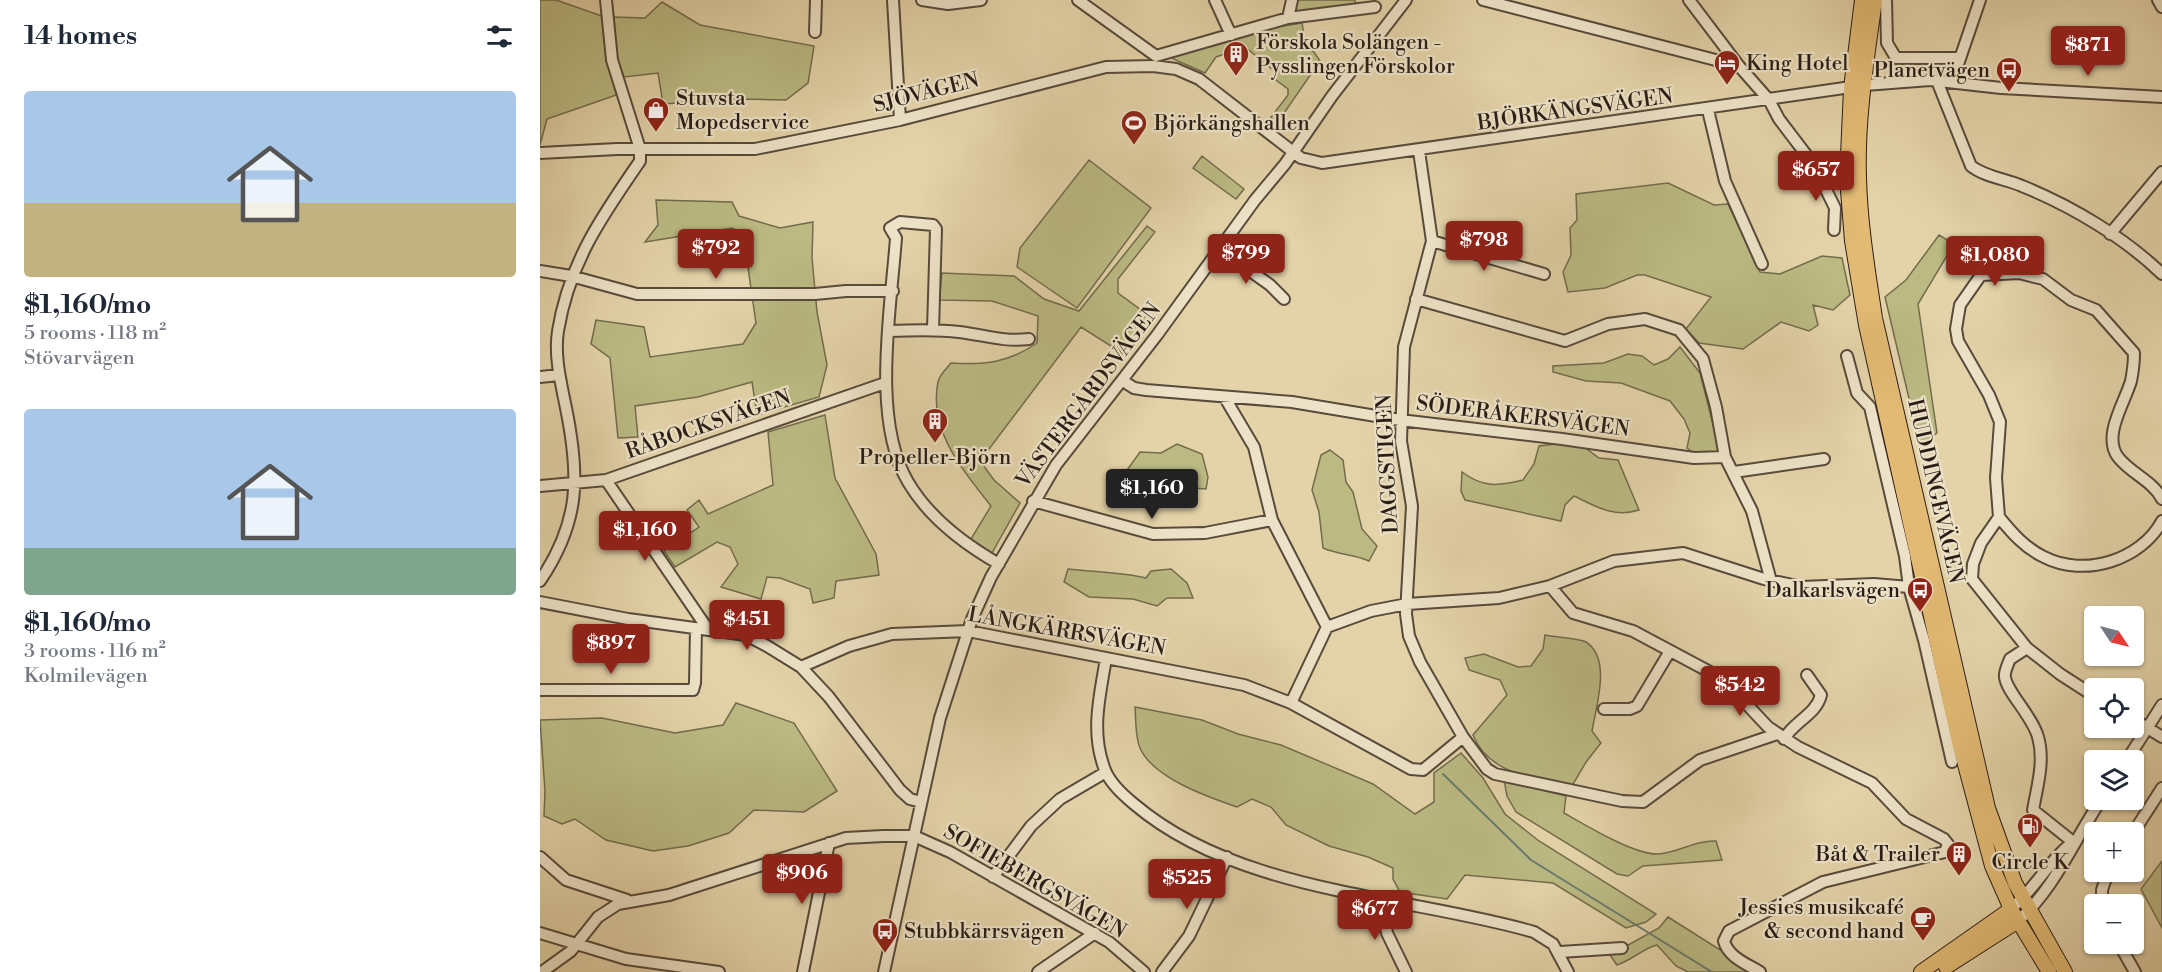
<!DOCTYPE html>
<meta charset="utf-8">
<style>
body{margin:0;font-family:"Libre Bodoni",serif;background:#f2f2f3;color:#1f2937;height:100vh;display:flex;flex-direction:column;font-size:22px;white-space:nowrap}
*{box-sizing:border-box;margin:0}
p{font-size:20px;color:#747a83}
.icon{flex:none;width:33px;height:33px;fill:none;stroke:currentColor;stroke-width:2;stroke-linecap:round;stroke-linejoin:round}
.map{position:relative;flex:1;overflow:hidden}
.sheet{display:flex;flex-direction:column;background:#fff;width:540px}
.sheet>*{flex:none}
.needle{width:39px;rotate:125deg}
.fabs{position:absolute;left:1544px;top:606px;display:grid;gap:12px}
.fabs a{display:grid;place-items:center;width:60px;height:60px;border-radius:6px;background:#fff;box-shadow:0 2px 4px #0004;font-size:30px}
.price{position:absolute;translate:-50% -51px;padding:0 14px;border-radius:6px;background:#8f2418;color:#fff;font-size:20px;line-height:39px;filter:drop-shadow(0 2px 3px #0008)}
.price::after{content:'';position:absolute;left:50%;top:36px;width:18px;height:14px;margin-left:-9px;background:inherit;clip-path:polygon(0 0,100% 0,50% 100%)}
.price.on{background:#222;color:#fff}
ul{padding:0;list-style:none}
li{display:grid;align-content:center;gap:12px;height:318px;padding:0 24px}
li span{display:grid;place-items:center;height:186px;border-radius:6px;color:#555}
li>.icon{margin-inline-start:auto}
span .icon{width:108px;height:108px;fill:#fffc;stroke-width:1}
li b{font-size:26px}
h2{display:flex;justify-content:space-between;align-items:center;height:72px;padding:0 24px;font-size:26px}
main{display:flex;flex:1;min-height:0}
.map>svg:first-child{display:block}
</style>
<main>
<section class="sheet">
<h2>14 homes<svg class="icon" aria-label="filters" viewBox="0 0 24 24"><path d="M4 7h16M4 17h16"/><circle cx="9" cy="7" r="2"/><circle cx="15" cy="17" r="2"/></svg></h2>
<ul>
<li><span style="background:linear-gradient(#a9c7e8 60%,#c2b280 0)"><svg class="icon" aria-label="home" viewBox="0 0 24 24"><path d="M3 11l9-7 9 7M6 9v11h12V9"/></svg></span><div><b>$1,160/mo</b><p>5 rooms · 118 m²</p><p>Stövarvägen</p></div></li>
<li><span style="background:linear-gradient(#a9c7e8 75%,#7fa58c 0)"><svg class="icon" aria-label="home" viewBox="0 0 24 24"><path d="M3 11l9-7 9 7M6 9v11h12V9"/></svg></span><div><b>$1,160/mo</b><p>3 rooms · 116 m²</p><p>Kolmilevägen</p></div></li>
</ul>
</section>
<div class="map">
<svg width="1622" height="972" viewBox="0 0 1622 972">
<rect width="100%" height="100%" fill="#e4d3a9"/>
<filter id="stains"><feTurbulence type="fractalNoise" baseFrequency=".00333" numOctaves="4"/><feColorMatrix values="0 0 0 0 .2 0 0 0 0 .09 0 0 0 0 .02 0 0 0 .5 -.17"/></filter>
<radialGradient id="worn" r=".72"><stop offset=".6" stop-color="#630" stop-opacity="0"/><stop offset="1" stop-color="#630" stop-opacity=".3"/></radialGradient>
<path fill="#bbba83" stroke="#726c4d" stroke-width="1.5" d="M0,0H16L62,16L67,60L79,94L7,119L0,145Z
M757,0H815L816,5L754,13Z
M122,2L160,25L274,46L268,83L246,100L199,99L123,104L118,73L84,77L77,58L73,17L105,18Z
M762,23L766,47L774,52L780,61L731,132L726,124L748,95V89L733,78L737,73L705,47L676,57L665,73L629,57L730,28Z
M662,156L704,189L696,199L653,168Z
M549,160L611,208L537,308L477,267L480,248Z
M1128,183L1174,205L1188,204L1220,272L1240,274L1282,256L1302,258L1310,295L1293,310L1273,305L1278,325L1269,331L1241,322L1203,349L1159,343L1146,329L1171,297L1105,275H1097L1065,288L1028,292L1023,272L1031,255L1030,228L1037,220L1036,194Z
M116,200L192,202L199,216L240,228L273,222L272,258L277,312L287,365L279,397L217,415L212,382L158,397L95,406L98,437L78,438L70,358L51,344L56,320L104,327L110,357L203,344L216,323L203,233L192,228L105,242L118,225Z
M607,226L615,232L578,279V293L612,318L585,355L541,327L440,461L454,480L480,503L452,553L431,539L451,506C423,470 388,431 398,382C399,375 407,368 411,363C445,365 468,363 497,343L498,316L452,301L399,300L402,273L474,276L504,299L539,311Z
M1399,235L1414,244L1378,304L1397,433L1380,445L1345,297L1366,280Z
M1140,347L1160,373L1180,452L1155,454L1147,448L1150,433L1144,419L1130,401L1081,383L1046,381L1013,372V366L1064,363L1088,354L1102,356L1114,365L1128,359Z
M285,415L295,478L336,554L339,575L296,581L294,598L273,603L270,589L240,578L227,577L221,599L181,587L198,564L190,547L177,542L135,567L124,551L159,527L147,510L159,500L168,514L233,485L228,432Z
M637,444L662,454L668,477L666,489L628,486L588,489L582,477L600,452L621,453Z
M1016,444L1044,447L1059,458L1078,460L1099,510C1074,518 1057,507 1034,496L1025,505L1021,521L925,500L921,491L922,472C943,488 959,486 983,480L994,464L999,446Z
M790,450L803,460L806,482L813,492L822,529L837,546L829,561C814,554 799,555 783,548L779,512L772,490L781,455Z
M528,569C554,572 579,572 606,578L611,571L631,569L647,583L653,598H627L617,606L593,599L549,597L524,582Z
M1005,635C1014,637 1041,639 1046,642C1072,659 1056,706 1052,731L1061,743L1046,762L1032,786C995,778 949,775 933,735L967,695L960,680L929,670L925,658L944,654L978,667L991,666L1003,649Z
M196,703L254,723L297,791L264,812L214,810L189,833L148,846L113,851L66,840L35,819L22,824L4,816L5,791L0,720L62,718L135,733L183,725Z
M595,707L662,720L698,734L741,745L833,784L875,814L894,802V773L921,753L943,778L965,814L999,841L1116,914L1106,922L1086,928L1013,883L925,875L907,899L860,892L853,879V868L828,857L789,846L746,825L731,807L712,799L697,807C668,797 613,778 600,748C595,736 596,720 595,707Z
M964,780L1026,796L1024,813C1045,825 1093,854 1117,854C1138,853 1155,840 1176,841L1182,860L1103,866L1088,876L1077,874L976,812L967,796Z
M1622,861V928L1601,889Z
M1128,917L1215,972H1148L1136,966L1117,945C1104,948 1092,960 1077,965L1070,955L1119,928Z"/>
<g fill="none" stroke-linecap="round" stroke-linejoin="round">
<path stroke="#6a7a6f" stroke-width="2" d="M903,774L991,860L1172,972"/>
<g stroke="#584a3c" stroke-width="14">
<path id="minor" d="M353,0L360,120
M382,0L408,4L441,0
M538,0L616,56L748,18L835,7
M675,0L691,35
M943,0L1199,66
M1149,0L1199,66L1229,100L1239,119L1274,165L1295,208L1294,230
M1346,0L1347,43L1356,58H1420
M1618,0L1622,7
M748,18L752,0
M275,32L276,0
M1397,81L1431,166C1445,177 1466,179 1482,186C1531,206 1584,237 1622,274
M1412,82L1440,0
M1168,110L1185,181L1222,264
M879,151L892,241L864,347L861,441L872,506L866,614L869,636L880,662L923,737L947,769L955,774L1082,801L1103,802L1160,760L1237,734
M0,153L77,149H215L360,120L566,67L613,66L636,69L659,79L761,158L782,163L1325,85L1390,80L1461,88L1622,97
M1570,234L1622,172
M892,241L1004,274
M679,252L685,253L730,285L744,299
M0,271L31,276L97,294H275L306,291H353
M876,299L1025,341L1068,324L1105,319L1139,330L1163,359L1176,407L1185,457
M393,330L396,229L393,225L360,222L350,228L356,238C351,308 331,420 368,482C388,516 424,544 459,564
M349,331C373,330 396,329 419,332C445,335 462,342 489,339
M1307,356L1317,393L1330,407L1365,556L1369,587L1384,640L1412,762
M0,377L19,375
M583,381L594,388L606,390L752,402L860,420L1022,439L1154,458L1185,457L1212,511L1231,581
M685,398L714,447L732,520L787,627
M1194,472L1284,459
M66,480L167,628
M0,486L66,480L345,383
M493,501L613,534L665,533L732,520
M1459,517C1472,533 1485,548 1504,557C1545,578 1601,560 1622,521
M0,581C40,522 40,477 26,408C21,383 14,356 18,331C29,263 62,216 100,161V149L72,60L66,0
M1010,586L1033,613L1093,631L1183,679L1228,727L1258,747L1332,783L1366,819L1404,839L1408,844L1405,852L1283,882L1189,931L1184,941C1188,957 1207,964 1220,972
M0,602L88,619L206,635L227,646L261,667L289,697L360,790L370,799L381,802
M1487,648L1470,659C1468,664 1464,672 1465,677C1466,691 1493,717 1498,737C1505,761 1497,787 1493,810L1533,842
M566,658C560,696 550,732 565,770C570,783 583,795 594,804C700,894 866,895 994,932L1013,944L1028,972
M261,667L309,646L352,634L428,631L704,685L751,703L871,769L883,770L923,737
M0,690H153L155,683L156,628
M1554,696L1520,674L1487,648L1432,579L1433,564L1441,543L1459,517L1456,478L1460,422L1449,395L1418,341L1416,329L1420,305L1441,275L1479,273L1503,279L1531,300L1556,310L1594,353C1594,362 1593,371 1591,381C1585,402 1562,436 1578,457C1590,473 1613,481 1622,499
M751,703L787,627L831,611L867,604L959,598L1010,586L1074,561L1143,553L1224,579L1262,587L1334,584L1369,587
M1064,709H1090L1097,706L1130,651
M1593,719L1622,737
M1244,739C1254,721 1276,715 1281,695L1267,675
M1587,760L1622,705
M1593,833L1622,788
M0,857L26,880L87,900
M453,877L491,826L520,799L566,772
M842,898L847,933L866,972
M1562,904V890L1568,872
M1471,909C1495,889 1509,860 1533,842
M1478,921C1515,888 1534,840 1561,800
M0,933L86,959L179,972
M1579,944L1595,972
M1020,952L1082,948
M2,972L31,951L58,917L78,904L129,895L306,838L343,836H374L410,852L569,942L604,972
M263,972L289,843
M344,972L400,718L432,619L451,577L516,465L617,335L715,200L745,164L792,96L866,0
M498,972L555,933
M622,972L649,936L687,857"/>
</g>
<g stroke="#291d17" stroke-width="16">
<path id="major" d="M1322,0L1311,88L1307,178L1312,241L1326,325L1419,742L1452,866L1471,909L1509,972
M1335,0C1327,58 1317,119 1319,177C1320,224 1328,271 1335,318L1448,808L1475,883L1525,972
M1406,967L1478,921
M1381,972L1471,909"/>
</g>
<use href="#minor" stroke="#ede2c7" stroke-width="10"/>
<use href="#major" stroke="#e2ba74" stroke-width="14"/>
</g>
<defs>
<g id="building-pin" transform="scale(1.35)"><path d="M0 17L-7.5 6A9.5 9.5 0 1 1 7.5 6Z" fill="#8f2418" stroke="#ede2c7"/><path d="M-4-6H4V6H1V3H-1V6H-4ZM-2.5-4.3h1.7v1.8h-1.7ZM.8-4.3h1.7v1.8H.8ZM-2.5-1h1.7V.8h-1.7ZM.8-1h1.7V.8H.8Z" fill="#fff"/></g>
<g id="hotel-pin" transform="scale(1.35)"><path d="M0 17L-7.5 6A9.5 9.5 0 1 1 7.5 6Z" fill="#8f2418" stroke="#ede2c7"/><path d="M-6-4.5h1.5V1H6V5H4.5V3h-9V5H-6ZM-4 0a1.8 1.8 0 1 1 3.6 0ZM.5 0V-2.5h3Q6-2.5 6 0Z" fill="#fff"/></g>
<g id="bus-pin" transform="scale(1.35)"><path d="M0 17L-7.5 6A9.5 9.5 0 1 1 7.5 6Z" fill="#8f2418" stroke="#ede2c7"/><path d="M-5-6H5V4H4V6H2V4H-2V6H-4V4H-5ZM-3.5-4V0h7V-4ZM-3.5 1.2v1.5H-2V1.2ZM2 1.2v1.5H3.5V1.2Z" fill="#fff"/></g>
<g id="shop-pin" transform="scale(1.35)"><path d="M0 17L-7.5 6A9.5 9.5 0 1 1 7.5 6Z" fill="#8f2418" stroke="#ede2c7"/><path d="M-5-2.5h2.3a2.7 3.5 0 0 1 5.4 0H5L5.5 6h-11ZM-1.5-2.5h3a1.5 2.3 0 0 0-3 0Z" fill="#fff"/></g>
<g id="stadium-pin" transform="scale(1.35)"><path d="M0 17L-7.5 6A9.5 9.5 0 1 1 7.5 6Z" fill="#8f2418" stroke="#ede2c7"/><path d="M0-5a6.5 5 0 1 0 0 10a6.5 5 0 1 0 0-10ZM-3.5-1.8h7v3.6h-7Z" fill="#fff"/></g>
<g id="fuel-pin" transform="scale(1.35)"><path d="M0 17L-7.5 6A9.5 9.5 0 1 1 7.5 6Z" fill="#8f2418" stroke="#ede2c7"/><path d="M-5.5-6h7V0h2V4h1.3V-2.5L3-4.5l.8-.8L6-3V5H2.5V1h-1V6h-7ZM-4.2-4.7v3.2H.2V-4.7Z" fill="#fff"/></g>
<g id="cafe-pin" transform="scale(1.35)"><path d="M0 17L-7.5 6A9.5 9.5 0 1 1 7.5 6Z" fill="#8f2418" stroke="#ede2c7"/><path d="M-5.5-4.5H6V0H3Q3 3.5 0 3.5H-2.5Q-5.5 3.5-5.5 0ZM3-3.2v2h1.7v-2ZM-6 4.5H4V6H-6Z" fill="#fff"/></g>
</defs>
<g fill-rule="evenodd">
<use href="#building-pin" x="696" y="54"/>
<use href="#hotel-pin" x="1187" y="63"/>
<use href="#bus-pin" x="1469" y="70"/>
<use href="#shop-pin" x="116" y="110"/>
<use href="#stadium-pin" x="594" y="123"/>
<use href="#building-pin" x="395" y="421"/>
<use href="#bus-pin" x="1380" y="590"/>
<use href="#fuel-pin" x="1490" y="826"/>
<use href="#building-pin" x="1419" y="854"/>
<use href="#cafe-pin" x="1383" y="919"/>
<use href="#bus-pin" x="345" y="931"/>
</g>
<g text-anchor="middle" stroke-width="4.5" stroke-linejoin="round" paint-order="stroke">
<g font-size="21" fill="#291d17" stroke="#ede2c7" text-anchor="start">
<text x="716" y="49">Förskola Solängen -<tspan x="716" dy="24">Pysslingen Förskolor</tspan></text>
<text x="1206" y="70">King Hotel</text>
<text x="1450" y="77" text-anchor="end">Planetvägen</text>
<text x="136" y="105">Stuvsta<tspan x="136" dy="24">Mopedservice</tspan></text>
<text x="614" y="130">Björkängshallen</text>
<text x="395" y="464" text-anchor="middle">Propeller-Björn</text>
<text x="1360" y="597" text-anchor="end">Dalkarlsvägen</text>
<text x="1400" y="861" text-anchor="end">Båt &amp; Trailer</text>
<text x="1490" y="869" text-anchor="middle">Circle K</text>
<text x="1364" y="914" text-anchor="end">Jessies musikcafé<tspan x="1364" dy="24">&amp; second hand</tspan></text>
<text x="364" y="938">Stubbkärrsvägen</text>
</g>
<g font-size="21" fill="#291d17" stroke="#ede2c7">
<text transform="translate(386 92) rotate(-14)" y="7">SJÖVÄGEN</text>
<text transform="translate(1035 109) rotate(-8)" y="7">BJÖRKÄNGSVÄGEN</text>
<text transform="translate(548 395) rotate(-53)" y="7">VÄSTERGÅRDSVÄGEN</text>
<text transform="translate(983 416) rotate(7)" y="7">SÖDERÅKERSVÄGEN</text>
<text transform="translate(168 424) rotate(-19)" y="7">RÅBOCKSVÄGEN</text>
<text transform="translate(847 464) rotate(-93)" y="7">DAGGSTIGEN</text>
<text transform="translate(1396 491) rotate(77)" y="7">HUDDINGEVÄGEN</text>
<text transform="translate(527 631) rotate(10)" y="7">LÅNGKÄRRSVÄGEN</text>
<text transform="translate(495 881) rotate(30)" y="7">SOFIEBERGSVÄGEN</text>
</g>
</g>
<rect width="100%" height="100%" filter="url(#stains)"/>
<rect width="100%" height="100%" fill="url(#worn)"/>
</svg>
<div class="fabs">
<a><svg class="needle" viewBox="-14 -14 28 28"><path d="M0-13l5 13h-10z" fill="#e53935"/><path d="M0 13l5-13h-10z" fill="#747a83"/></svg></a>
<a><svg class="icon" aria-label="locate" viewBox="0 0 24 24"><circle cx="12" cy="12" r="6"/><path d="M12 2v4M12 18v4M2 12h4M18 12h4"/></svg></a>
<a><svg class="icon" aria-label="layers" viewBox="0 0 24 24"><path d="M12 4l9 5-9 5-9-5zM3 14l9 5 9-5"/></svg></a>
<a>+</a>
<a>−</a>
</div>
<b class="price" style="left:1548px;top:77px">$871</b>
<b class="price" style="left:1276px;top:202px">$657</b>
<b class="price" style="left:944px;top:272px">$798</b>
<b class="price" style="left:176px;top:280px">$792</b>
<b class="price" style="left:706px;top:285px">$799</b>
<b class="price" style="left:1455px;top:287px">$1,080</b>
<b class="price on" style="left:612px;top:520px">$1,160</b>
<b class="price" style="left:105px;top:562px">$1,160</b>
<b class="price" style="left:207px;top:651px">$451</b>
<b class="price" style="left:71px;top:675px">$897</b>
<b class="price" style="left:1200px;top:717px">$542</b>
<b class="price" style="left:262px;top:905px">$906</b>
<b class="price" style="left:647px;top:910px">$525</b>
<b class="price" style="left:835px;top:941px">$677</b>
</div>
</main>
